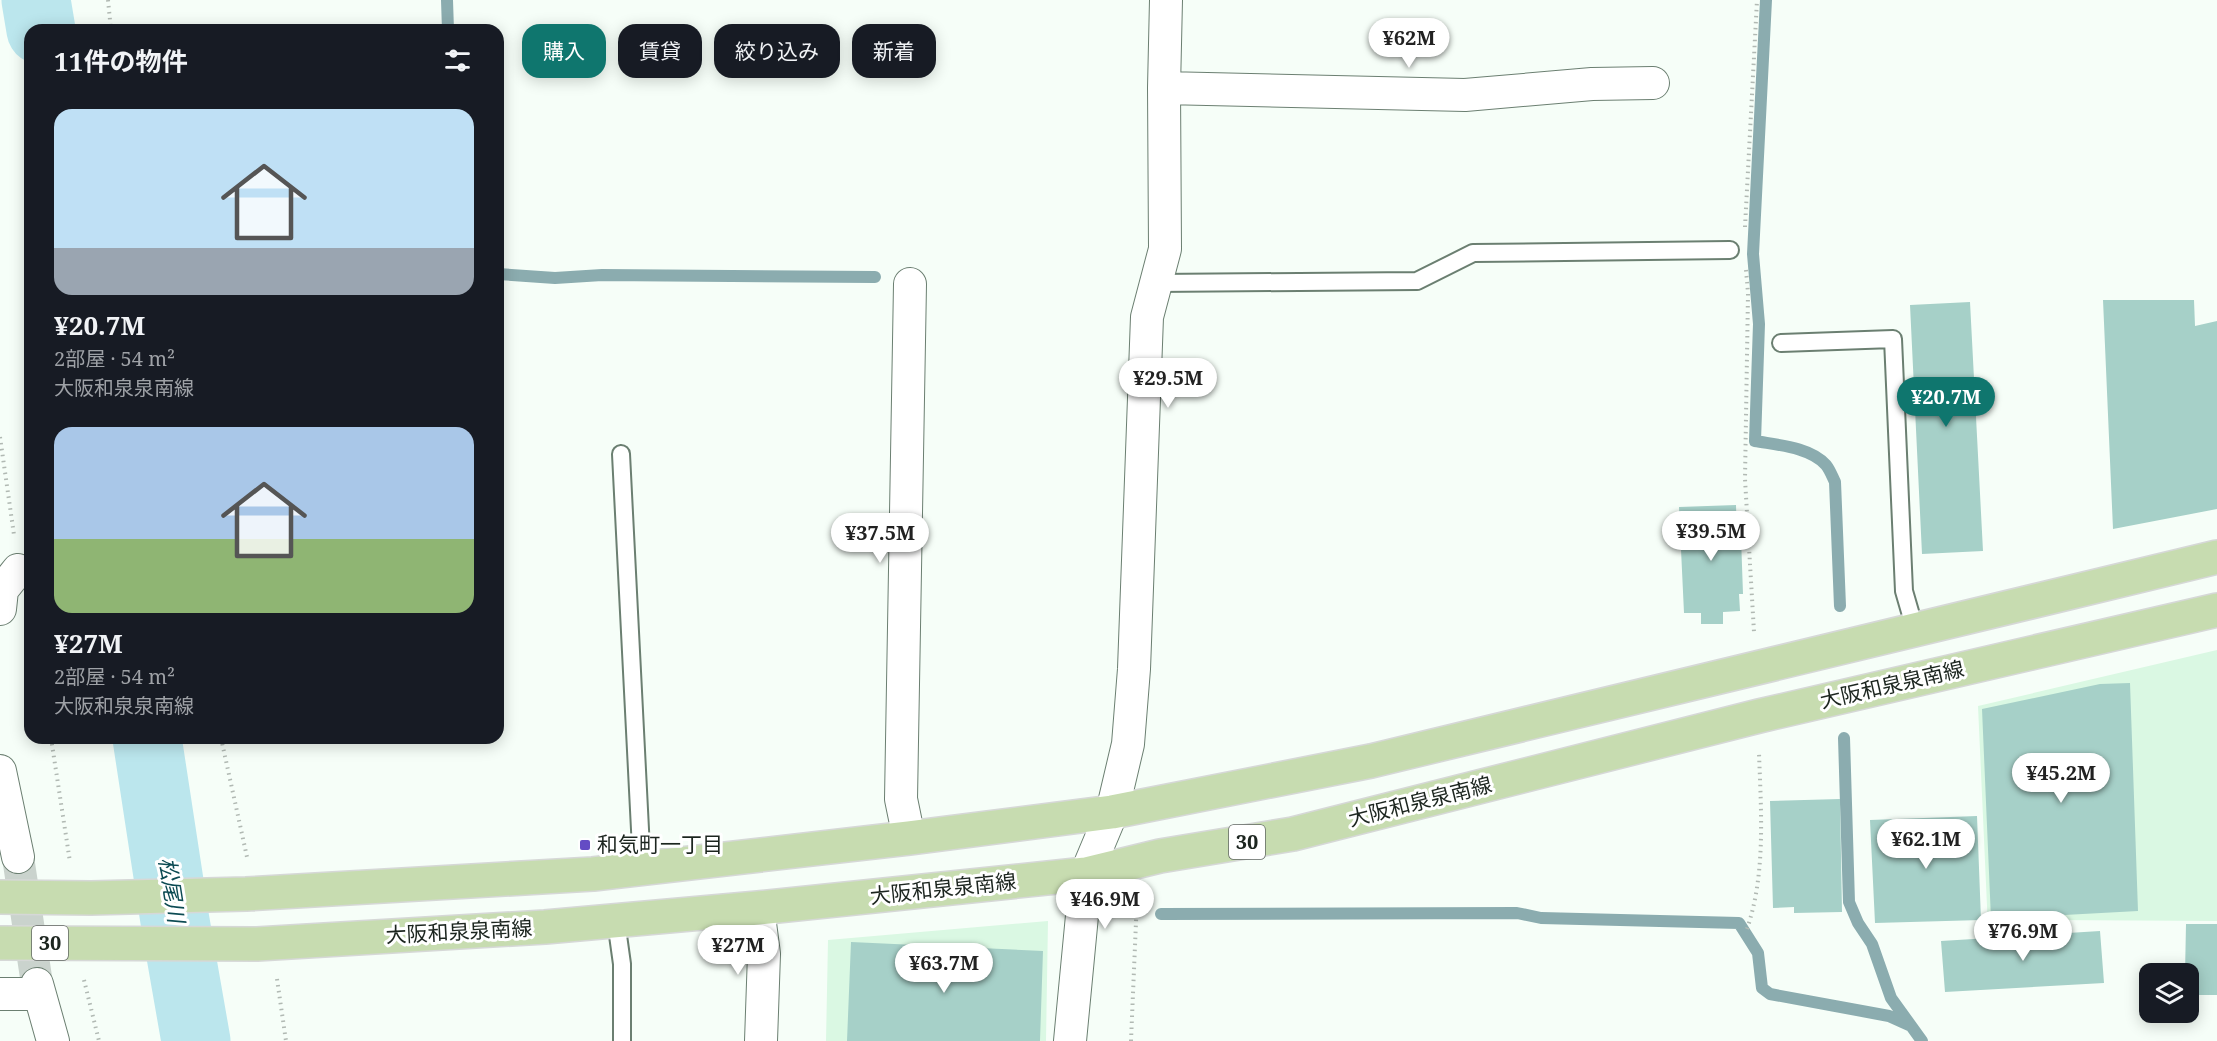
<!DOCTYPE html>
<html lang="ja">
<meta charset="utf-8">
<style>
body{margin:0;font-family:"Noto Serif","Noto Sans JP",serif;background:#242831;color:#f1f3f6;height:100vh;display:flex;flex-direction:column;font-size:22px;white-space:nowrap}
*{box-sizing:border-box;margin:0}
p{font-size:20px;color:#9ea1a6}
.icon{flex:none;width:33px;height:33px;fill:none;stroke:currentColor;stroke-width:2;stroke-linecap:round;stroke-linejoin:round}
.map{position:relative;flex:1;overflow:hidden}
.details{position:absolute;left:24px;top:24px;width:480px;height:720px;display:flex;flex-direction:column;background:#171b24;border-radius:18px;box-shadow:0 3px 15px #0003}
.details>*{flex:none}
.banner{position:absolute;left:522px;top:24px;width:570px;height:54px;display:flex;gap:12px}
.controls{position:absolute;left:2139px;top:963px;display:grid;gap:12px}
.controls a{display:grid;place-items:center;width:60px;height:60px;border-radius:12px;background:#171b24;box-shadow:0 3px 15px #0003;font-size:30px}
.price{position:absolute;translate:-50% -51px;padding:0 14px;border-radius:21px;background:#fff;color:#222;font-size:20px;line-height:39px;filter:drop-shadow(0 2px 3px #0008)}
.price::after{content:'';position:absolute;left:50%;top:36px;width:18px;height:14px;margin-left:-9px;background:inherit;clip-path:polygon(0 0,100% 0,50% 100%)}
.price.active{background:#0f766e;color:#fff}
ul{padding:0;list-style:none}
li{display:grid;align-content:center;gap:12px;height:318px;padding:0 30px}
li span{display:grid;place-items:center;height:186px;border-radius:18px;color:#555}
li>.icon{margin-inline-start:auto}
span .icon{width:108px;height:108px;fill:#fffc;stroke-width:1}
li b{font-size:26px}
h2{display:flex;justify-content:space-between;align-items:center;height:72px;padding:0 30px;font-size:26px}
.chip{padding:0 21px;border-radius:18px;background:#171b24;box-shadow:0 3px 15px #0003;font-size:21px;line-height:54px}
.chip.active{background:#0f766e;color:#fff}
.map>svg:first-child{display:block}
</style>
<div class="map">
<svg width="2217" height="1041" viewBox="0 0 2217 1041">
<rect width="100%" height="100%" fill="#f6fef8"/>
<path fill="#daf8e3" d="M2217,650V921L2049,920L1988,928L1978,706Z
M1048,921L1046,1041H826L828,940Z"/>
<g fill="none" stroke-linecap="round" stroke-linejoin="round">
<path stroke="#8bacaf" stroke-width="12" d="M447,0L448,30
M1766,0L1753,254L1759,324L1755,441C1777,445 1810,447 1826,465C1830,470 1832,476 1835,482L1840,606
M498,274L555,278L602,275L875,277
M1844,738L1849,902L1858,923L1872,944L1891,998L1922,1041
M1161,914L1517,913L1541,918L1739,923L1758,953L1762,988L1770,994L1889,1016L1909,1025"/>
<path stroke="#bbe6ed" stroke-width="69" d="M36,0L41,30
M147,738L175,921L196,1041"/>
</g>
<path fill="#a6d0c8" d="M2103,300H2194L2195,326L2217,321V509L2113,529Z
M1970,302L1983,551L1922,554L1910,305Z
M1736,505L1737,538L1741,537L1743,594H1739L1740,611L1723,612V624H1701V613H1684L1679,507Z
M2130,683L2138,911L1991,919L1982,709L2100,684Z
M1840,799L1842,912L1794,913V907L1773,908L1770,801Z
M1977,816L1981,920L1875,923L1870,820Z
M2186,924H2217V995H2188V974H2185Z
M2100,931L2104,983L1945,992L1941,941Z
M851,942L1043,951L1040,1041H847Z"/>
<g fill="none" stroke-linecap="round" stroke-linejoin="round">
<path stroke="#cad3cd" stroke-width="32" stroke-dasharray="32 16" stroke-linecap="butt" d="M18,857L37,984"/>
<g stroke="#6b7f71" stroke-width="20">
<path id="service" d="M1156,283L1417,281L1473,253L1730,250
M1781,343L1893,339L1904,591L1915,629
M621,454L642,869
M616,921L622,964V1041"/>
</g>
<g stroke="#6b7f71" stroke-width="34">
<path id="minor" d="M1164,88L1465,95L1592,84L1653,83
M0,609L2,590L18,570
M0,771L18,857
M909,838L901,799L910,284
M758,908L764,954L761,1041
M37,984L53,1041
M0,994H39
M1070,1041L1086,874L1112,812L1128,744L1134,669L1147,317L1165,249L1164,88L1166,0"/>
</g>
<g stroke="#d6d8d7" stroke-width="36">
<path id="primary" d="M0,897L91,898L246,894L593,874L909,838L1112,812L1371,761L2217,557
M0,943L257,944L545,927L758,908L1086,874L1160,856L1293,834L1759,716L2217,610"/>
</g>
<path stroke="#b1b9b3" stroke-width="4" stroke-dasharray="1.5 4.5" stroke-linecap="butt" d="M108,0L111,30
M1745,227L1757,0
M1746,270L1748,293L1745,479L1754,632
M0,437L14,535
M51,738L70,862
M221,738L247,857
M1747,929C1766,874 1761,810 1759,753
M277,979L286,1041
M84,980L99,1041
M1131,1041L1137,898"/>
<use href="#service" stroke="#fff" stroke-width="16"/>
<use href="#minor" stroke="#fff" stroke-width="32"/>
<use href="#primary" stroke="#c7dcb0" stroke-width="33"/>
</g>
<rect fill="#644cc4" stroke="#fff" stroke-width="2" x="579" y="839" width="12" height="12" rx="3"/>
<g text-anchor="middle" stroke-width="6" stroke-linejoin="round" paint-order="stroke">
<g fill="#fff" stroke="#606662" stroke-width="1.5">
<rect x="1229" y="825" width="36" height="34" rx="4.5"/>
<rect x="32" y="926" width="36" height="34" rx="4.5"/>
</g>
<g font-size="20" font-weight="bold" fill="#1c251f">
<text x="1247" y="849">30</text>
<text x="50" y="950">30</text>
</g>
<g font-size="21" fill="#1c251f" stroke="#fff">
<text transform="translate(1892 685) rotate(-13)" y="7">大阪和泉泉南線</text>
<text transform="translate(1420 802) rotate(-14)" y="7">大阪和泉泉南線</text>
<text transform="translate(943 889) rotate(-6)" y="7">大阪和泉泉南線</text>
<text transform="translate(459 932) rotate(-3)" y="7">大阪和泉泉南線</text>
</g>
<g font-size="21" fill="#1c251f" stroke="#fff" text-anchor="start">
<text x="597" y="852">和気町一丁目</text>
</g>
<g font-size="22" font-style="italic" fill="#0c4b53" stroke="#fff">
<text transform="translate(172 890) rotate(81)" y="8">松尾川</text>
</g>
</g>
</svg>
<div class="controls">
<a><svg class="icon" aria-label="layers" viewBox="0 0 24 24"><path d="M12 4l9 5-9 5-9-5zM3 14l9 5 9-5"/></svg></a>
</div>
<b class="price" style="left:1409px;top:69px">¥62M</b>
<b class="price" style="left:1168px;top:409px">¥29.5M</b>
<b class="price active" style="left:1946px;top:428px">¥20.7M</b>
<b class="price" style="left:1711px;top:562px">¥39.5M</b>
<b class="price" style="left:880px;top:564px">¥37.5M</b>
<b class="price" style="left:2061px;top:804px">¥45.2M</b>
<b class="price" style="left:1926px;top:870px">¥62.1M</b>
<b class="price" style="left:1105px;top:930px">¥46.9M</b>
<b class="price" style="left:2023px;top:962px">¥76.9M</b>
<b class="price" style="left:738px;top:976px">¥27M</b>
<b class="price" style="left:944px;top:994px">¥63.7M</b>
<div class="banner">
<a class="chip active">購入</a>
<a class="chip">賃貸</a>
<a class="chip">絞り込み</a>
<a class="chip">新着</a>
</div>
<section class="details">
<h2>11件の物件<svg class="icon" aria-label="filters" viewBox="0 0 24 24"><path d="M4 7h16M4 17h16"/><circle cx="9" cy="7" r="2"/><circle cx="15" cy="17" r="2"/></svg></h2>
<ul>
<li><span style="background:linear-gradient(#bfe0f5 75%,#9aa5b1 0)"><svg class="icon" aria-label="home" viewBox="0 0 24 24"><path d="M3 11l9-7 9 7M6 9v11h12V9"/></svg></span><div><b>¥20.7M</b><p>2部屋 · 54 m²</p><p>大阪和泉泉南線</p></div></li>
<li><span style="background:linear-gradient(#a9c7e8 60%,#8fb573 0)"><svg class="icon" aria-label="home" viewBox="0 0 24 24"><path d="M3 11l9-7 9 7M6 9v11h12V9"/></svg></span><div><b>¥27M</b><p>2部屋 · 54 m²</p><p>大阪和泉泉南線</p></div></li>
</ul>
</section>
</div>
